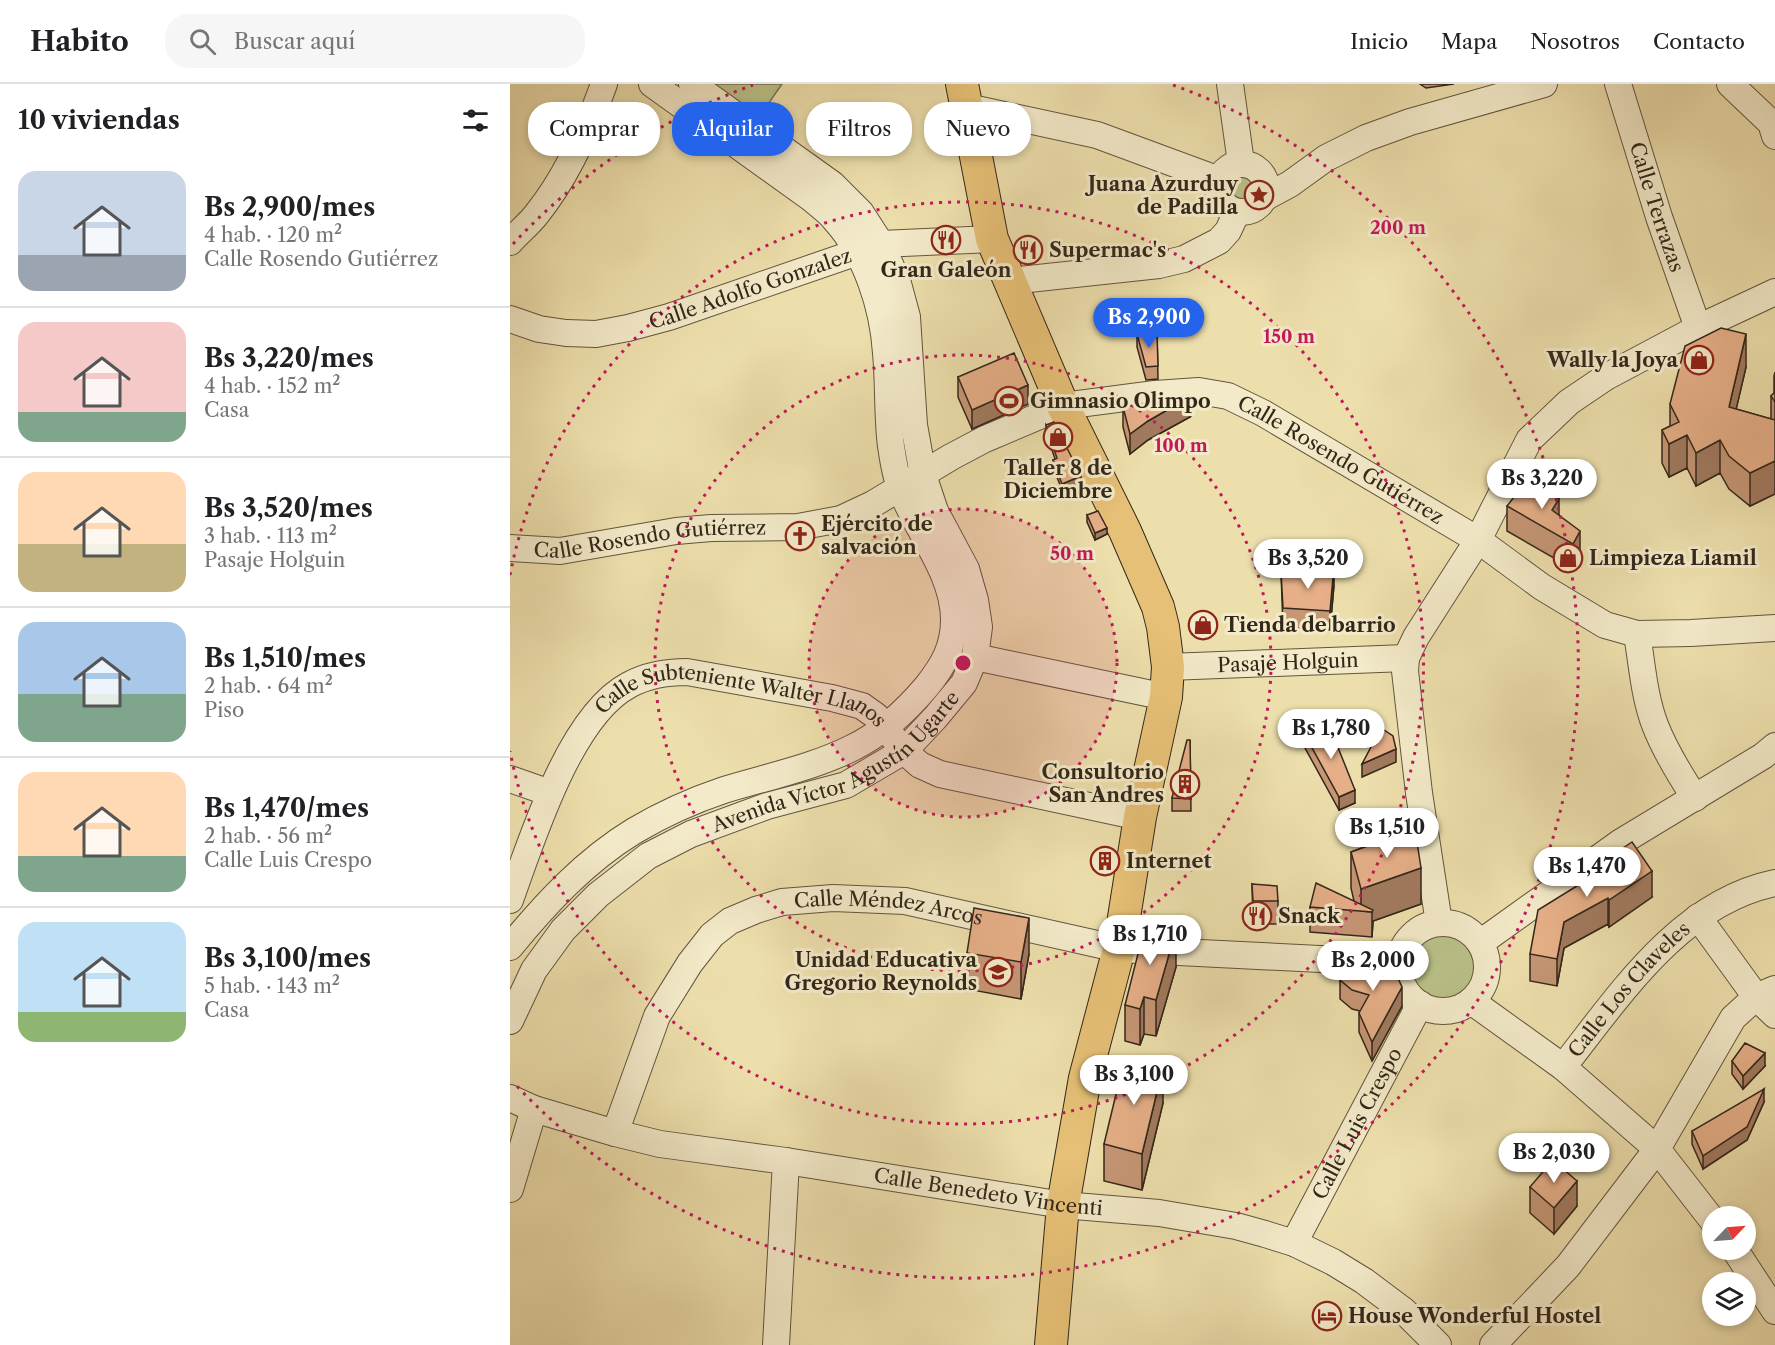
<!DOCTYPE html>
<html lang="es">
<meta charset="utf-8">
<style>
body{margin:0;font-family:"Libre Caslon Text",serif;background:#f6f6f6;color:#202124;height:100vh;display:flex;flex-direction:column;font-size:22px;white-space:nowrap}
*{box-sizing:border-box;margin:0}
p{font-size:20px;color:#757577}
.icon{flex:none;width:33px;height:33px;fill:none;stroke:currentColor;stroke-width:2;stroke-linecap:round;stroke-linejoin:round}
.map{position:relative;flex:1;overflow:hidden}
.drawer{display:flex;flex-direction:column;background:#fff;width:510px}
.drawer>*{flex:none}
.banner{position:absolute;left:18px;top:18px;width:570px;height:54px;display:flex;gap:12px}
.needle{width:39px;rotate:65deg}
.fabs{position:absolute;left:1192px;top:1122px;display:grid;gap:12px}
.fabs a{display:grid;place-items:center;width:54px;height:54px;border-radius:50%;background:#fff;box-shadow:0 3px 9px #0003;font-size:30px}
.price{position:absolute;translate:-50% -51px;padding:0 14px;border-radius:21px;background:#fff;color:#222;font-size:20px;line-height:39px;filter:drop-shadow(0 2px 3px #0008)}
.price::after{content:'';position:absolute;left:50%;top:36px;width:18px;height:14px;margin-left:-9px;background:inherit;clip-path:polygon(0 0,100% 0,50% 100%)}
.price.active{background:#2563eb;color:#fff}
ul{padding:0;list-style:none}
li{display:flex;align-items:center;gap:18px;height:150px;padding:0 18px}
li+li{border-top:2px solid #e0e0e0}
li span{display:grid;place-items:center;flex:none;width:168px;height:120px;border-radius:18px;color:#555}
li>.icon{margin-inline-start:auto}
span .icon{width:72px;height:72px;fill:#fffc;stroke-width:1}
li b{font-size:26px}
h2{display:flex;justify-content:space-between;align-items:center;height:72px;padding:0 18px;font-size:26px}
.pill{padding:0 21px;border-radius:24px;background:#fff;box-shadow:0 3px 9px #0003;font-size:21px;line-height:54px}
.pill.active{background:#2563eb;color:#fff}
header{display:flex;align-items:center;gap:36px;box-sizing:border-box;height:84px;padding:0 30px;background:#fff;border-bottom:2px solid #e0e0e0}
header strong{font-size:28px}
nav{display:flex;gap:33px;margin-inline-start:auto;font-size:21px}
.search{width:420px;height:54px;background:#f6f6f6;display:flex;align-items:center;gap:15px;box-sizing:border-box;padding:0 21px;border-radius:24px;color:#757577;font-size:22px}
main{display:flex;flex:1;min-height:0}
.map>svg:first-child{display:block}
</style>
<header>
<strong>Habito</strong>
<div class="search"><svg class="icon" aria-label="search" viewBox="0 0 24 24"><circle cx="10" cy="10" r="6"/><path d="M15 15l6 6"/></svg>Buscar aquí</div>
<nav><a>Inicio</a><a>Mapa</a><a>Nosotros</a><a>Contacto</a></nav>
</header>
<main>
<section class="drawer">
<h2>10 viviendas<svg class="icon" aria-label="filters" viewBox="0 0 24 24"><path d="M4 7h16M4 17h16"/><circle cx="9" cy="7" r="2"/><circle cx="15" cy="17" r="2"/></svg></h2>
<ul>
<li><span style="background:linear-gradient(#c9d6e8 70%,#9aa5b1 0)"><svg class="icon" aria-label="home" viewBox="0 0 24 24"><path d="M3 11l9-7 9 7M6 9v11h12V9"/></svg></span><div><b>Bs 2,900/mes</b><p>4 hab. · 120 m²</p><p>Calle Rosendo Gutiérrez</p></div></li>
<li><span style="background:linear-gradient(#f6c9c9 75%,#7fa58c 0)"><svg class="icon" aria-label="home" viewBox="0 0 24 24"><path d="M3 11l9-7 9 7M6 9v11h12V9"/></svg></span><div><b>Bs 3,220/mes</b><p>4 hab. · 152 m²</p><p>Casa</p></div></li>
<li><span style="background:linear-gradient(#ffd9b3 60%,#c2b280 0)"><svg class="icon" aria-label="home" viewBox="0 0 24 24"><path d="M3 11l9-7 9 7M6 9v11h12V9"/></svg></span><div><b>Bs 3,520/mes</b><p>3 hab. · 113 m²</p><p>Pasaje Holguin</p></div></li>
<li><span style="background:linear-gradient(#a9c7e8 60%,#7fa58c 0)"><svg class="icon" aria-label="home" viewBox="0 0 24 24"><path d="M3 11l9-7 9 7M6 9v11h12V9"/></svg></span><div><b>Bs 1,510/mes</b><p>2 hab. · 64 m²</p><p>Piso</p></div></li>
<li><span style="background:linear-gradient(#ffd9b3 70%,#7fa58c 0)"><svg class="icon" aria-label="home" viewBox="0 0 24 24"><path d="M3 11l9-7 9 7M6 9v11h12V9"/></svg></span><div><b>Bs 1,470/mes</b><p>2 hab. · 56 m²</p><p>Calle Luis Crespo</p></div></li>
<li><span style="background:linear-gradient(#bfe0f5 75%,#8fb573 0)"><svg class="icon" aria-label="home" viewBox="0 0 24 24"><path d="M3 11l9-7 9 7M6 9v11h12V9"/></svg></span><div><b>Bs 3,100/mes</b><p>5 hab. · 143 m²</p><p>Casa</p></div></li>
</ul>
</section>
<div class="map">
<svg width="1265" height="1261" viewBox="0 0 1265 1261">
<rect width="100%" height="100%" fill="#eddfac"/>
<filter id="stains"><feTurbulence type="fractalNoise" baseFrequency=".00333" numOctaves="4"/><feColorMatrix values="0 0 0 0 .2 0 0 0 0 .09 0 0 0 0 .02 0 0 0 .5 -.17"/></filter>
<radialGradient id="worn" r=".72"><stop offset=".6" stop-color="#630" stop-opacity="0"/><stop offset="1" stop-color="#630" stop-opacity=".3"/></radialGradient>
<path fill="#bac188" stroke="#767451" stroke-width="1.5" d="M202,0H272L249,33Z
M713 104a18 18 0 1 1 36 0a18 18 0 1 1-36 0Z
M901 883a33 33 0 1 1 66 0a33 33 0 1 1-66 0Z"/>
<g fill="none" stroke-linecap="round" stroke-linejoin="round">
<g stroke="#62553e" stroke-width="28">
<g id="minor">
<path d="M720,0L731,79"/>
<path id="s1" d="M1108,0L1149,133L1188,244"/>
<path d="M1220,0L1261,39L1265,52"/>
<path d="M457,23L587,51L709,96"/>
<circle cx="732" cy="104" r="24"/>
<path d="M754,114L780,100L816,74L856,54L900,38L1034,0"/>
<path d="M0,158C8,149 18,141 26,131C56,94 78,45 94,0"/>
<path d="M500,197L649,181L674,175L709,157L718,147L727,128"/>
<path id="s2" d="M0,235L29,245L56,249L86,250L118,244L159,233L371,160L482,155"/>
<path id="s3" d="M0,464L50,467L166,447L201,444L288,443L331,435L363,420L441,373L475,355L553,322L645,310L689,307L718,312L753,329L968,456L1032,503L1095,541L1127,550L1181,549L1265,544"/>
<path d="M1127,550C1132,580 1134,612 1145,641C1155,667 1170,691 1185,714"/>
<path d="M465,573L656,613"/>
<path id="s4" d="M658,583L896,574"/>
<path d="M0,695L40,709"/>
<path id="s5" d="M0,816C22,755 60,632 119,601C137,591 157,588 177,588L322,614L352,622L366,632L394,667L410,681L430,690L630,733"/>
<path d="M1188,833L1246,913L1265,931"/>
<path d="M929,839L909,709L895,587L896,574L906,553L968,456L1019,356L1059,318L1096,293L1188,244L1265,208"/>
<circle cx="933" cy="883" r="44"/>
<path d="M970,859L1111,758L1253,672L1265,662"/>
<path d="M0,863C36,819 75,777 124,747C151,731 184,716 214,706C256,693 302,684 342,664C371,650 396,627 417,602C433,582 444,563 444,536C444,488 406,447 390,403C385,390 383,376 381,362C377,332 379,300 376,269C373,223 356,170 325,136C319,128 310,122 302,115L142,0"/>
<path d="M961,917L1053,983L1147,1065L1203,1137"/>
<path id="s6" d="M0,937L24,886L53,846L88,811L138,772L181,750L257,722L336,701L394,667L425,634L454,599L465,573L469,543L465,516L456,485L425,427L413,391L404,341L397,233L387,196L371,160L351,129L322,100L182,0"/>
<path id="s7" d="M1053,983C1110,911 1169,819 1265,799"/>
<path id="s8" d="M0,1014L24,1025L105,1049L150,1060L276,1077L553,1121L649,1129L726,1142L755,1150L784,1159L823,1178L854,1197L894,1227L928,1261"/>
<path id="s9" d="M105,1049L147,932L180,879L202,851L220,837L246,826L272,818L323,814L395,817L609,865L890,879"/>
<path d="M0,1105L24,1025"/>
<path id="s10" d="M784,1159L910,920"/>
<path d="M1225,1166L1265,1227"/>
<path d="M266,1261L276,1077"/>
<path d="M983,1261L1058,1182L1147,1065L1223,934L1246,913L1265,905"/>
</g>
</g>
<g stroke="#33271a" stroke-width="34">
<path id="major" d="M452,0L482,155L553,322L615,447L648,523L653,543L658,583L656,613L630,733L609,865L575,994L553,1121L541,1261"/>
</g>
<use href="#minor" stroke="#f3eac9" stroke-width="26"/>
<use href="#major" stroke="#e6c076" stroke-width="32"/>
</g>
<path fill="#c69675" stroke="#33271a" stroke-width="1.5" d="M910,0H944L916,4Z
M647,249L648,295L636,296L627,263V250Z
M1236,283L1226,325L1261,335V312L1264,309V292L1265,288V410L1240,422L1219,405L1210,389L1186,402L1177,384L1159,393L1152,379V346L1160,342V320Z
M448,293L518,320L462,345L448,313Z
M613,323L680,333L638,356L620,370L613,343Z
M536,341L571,398L552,406L543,383V376L545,375L536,348Z
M997,422L1049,431L1070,472L1063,485L997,447Z
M577,431L597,450L585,456L577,438Z
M771,488L824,501L820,546L773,543Z
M795,651L845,719L829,726L795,664Z
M680,656L681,727H662V714Z
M851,736L875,752V756L911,820L863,837L862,853L800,848V823L844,817L841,804V768L868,758L855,756L851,743Z
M1079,787L1142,813L1099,843L1098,840L1054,864L1047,902L1020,897V870L1079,794Z
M742,800L768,817V840H743Z
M457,869L519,870L511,915L457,905Z
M666,883L646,952L634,950L630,961L615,957V921Z
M830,896L892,922L862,977L849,948V929L850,927L842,925L830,915Z
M1222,977L1255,982L1233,1005L1222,990Z
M1254,1018L1237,1056L1193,1085L1182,1060V1047Z
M653,1019L632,1106L594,1097V1060Z
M1020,1103L1067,1122L1044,1150L1020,1129Z"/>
<path fill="#a17a5f" stroke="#33271a" stroke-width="1.5" d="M1236,250V283L1219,356V323Z
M518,301V320L462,345V326Z
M680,313V333L638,356L620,370V350L638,337Z
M1177,351V384L1159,393V360Z
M1210,356V389L1186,402V369Z
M1265,377V410L1240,422V389Z
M571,392V398L552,406V400Z
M1049,415V440L1042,426Z
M597,444V450L585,456V449Z
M1070,447V472L1063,485V460Z
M824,482V501L820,546V527Z
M886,665V678L852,693V680Z
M845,706V719L829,726V713Z
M911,784V820L863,837L862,853V828L851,827V805Z
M1142,787V813L1099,843V816Z
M1098,814V840L1054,864L1047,902V875L1054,838Z
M519,834V870L511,915V878Z
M666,846V883L646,952V916Z
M892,903V922L862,977V958Z
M634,913V950L630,961V925Z
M1255,969V982L1233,1005V992Z
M653,983V1019L632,1106V1070Z
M1254,1005V1018L1237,1056L1193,1085V1072Z
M1067,1097V1122L1044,1150V1124Z"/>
<path fill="#e6af88" stroke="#33271a" stroke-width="1.5" d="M1211,244L1236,250L1219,323L1265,336V377L1240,389L1219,372L1210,356L1186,369L1177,351L1159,360L1152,346L1169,338L1160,320L1175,262Z
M647,249L648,282L636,283L627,250Z
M504,269L518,301L462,326L448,293Z
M1265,308V318L1261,312Z
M679,311L680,313L638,337L620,350L613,323Z
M544,338L571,392L552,400L543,376L547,374L536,341Z
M1019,394L1049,415L1042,426L1070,447L1063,460L997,422Z
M588,427L597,444L585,449L577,431Z
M824,482L820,527L773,524L771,488L798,491Z
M819,641L845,706L829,713L795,651Z
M871,644L883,652L886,665L852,680Z
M677,656H680L681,715L662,714Z
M869,730L875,752L855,750L851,736Z
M905,745L911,784L851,805L841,768Z
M1122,758L1142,787L1099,816L1098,814L1054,838L1047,875L1020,870L1028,826L1083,792L1079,787Z
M806,799L863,826L862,828L800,823Z
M742,800L767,802L768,817H743Z
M464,824L519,834L511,878L457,869Z
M640,845L666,846L646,916L634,913L630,925L615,921L633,850Z
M871,880L884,885L892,903L862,958L849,929L859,911L842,906L830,896L831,881Z
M1235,959L1255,969L1233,992L1222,977Z
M615,973L653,983L632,1070L594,1060Z
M1254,1005L1237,1043L1193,1072L1182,1047Z
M1043,1076L1067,1097L1044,1124L1020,1103Z"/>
<circle cx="453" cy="579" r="154" fill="#c2185b" fill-opacity=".12"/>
<g fill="none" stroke="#c2185b" stroke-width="3" stroke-dasharray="3 6">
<circle cx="453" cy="579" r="154"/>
<circle cx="453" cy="579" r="308"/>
<path d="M0 491A461 461 0 1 1 0 667"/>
<path d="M3 160A615 615 0 0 1 243 1M663 1A615 615 0 1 1 3 998"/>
</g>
<defs>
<g id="sight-ring" transform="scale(1.5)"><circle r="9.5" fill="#f3eac9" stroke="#8f2418" stroke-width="1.5"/><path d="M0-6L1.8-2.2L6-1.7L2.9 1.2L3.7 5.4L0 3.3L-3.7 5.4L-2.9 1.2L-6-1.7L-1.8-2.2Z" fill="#8f2418"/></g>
<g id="restaurant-ring" transform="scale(1.5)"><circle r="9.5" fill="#f3eac9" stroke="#8f2418" stroke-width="1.5"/><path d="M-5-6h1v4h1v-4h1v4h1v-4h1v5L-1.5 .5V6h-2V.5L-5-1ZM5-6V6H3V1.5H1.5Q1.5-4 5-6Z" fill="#8f2418"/></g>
<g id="shop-ring" transform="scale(1.5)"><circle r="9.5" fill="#f3eac9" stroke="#8f2418" stroke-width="1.5"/><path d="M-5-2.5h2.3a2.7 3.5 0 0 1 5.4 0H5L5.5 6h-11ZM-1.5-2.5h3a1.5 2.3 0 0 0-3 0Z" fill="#8f2418"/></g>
<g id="stadium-ring" transform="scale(1.5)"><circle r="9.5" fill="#f3eac9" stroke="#8f2418" stroke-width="1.5"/><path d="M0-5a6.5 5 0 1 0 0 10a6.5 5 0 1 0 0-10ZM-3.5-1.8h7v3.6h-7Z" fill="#8f2418"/></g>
<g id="church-ring" transform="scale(1.5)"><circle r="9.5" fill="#f3eac9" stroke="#8f2418" stroke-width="1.5"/><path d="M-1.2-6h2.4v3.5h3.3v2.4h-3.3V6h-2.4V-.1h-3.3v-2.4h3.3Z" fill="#8f2418"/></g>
<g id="building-ring" transform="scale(1.5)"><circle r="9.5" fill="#f3eac9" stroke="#8f2418" stroke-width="1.5"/><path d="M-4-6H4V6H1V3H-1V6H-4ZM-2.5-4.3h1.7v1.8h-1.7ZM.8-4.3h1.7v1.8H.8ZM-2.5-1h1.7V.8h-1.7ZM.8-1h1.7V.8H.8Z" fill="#8f2418"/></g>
<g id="school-ring" transform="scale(1.5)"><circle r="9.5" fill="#f3eac9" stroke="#8f2418" stroke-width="1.5"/><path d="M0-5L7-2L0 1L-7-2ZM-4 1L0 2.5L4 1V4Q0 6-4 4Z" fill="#8f2418"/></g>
<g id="hotel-ring" transform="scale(1.5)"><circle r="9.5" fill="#f3eac9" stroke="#8f2418" stroke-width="1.5"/><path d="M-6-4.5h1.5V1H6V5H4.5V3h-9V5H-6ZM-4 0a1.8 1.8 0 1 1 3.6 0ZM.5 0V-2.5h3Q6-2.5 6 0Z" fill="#8f2418"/></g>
</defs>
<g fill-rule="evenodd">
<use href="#sight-ring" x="749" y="111"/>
<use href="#restaurant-ring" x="436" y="156"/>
<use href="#restaurant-ring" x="518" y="166"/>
<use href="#shop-ring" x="1189" y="276"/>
<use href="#stadium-ring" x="499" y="317"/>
<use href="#shop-ring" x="548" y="353"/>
<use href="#church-ring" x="290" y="452"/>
<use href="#shop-ring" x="1058" y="474"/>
<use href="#shop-ring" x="693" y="541"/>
<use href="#building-ring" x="675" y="700"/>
<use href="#building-ring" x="595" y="777"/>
<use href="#restaurant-ring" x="747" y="832"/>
<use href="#school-ring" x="488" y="888"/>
<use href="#hotel-ring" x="817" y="1232"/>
</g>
<g text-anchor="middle" stroke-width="6" stroke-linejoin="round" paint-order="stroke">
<g font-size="20" font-weight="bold" fill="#33271a" stroke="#f3eac9" text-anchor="start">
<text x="728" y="107" text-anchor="end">Juana Azurduy<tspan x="728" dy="23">de Padilla</tspan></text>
<text x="539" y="173">Supermac's</text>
<text x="436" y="193" text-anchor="middle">Gran Galeón</text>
<text x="1168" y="283" text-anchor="end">Wally la Joya</text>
<text x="520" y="324">Gimnasio Olimpo</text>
<text x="548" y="391" text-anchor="middle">Taller 8 de<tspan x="548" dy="23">Diciembre</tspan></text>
<text x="311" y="447">Ejército de<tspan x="311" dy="23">salvación</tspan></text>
<text x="1079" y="481">Limpieza Liamil</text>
<text x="714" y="548">Tienda de barrio</text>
<text x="654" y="695" text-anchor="end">Consultorio<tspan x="654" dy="23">San Andres</tspan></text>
<text x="616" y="784">Internet</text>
<text x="768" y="839">Snack</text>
<text x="467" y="883" text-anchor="end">Unidad Educativa<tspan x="467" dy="23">Gregorio Reynolds</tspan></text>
<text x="838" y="1239">House Wonderful Hostel</text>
</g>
<g font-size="20" fill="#33271a" stroke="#f3eac9">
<text dy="7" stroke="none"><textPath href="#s1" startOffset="129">Calle Terrazas</textPath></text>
<text dy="7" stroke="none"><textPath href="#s2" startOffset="249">Calle Adolfo Gonzalez</textPath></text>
<text dy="7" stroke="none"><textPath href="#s3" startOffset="879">Calle Rosendo Gutiérrez</textPath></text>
<text dy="7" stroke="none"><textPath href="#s3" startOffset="141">Calle Rosendo Gutiérrez</textPath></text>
<text dy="7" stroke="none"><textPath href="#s4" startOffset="120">Pasaje Holguin</textPath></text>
<text dy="7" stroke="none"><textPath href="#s5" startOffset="363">Calle Subteniente Walter Llanos</textPath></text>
<text dy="7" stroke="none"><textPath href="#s6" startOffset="432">Avenida Víctor Agustín Ugarte</textPath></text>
<text dy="7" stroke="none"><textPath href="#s9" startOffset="408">Calle Méndez Arcos</textPath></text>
<text dy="7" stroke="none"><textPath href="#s7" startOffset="102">Calle Los Claveles</textPath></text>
<text dy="7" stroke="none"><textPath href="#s10" startOffset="135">Calle Luis Crespo</textPath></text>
<text dy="7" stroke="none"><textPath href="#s8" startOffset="489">Calle Benedeto Vincenti</textPath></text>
</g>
</g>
<circle cx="453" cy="579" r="9" fill="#c2185b" stroke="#f3eac9" stroke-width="3"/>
<g font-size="18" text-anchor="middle" font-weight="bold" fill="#c2185b" stroke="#f3eac9" stroke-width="6" stroke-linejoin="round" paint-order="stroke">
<text x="888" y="150">200 m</text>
<text x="779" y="259">150 m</text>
<text x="671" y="368">100 m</text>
<text x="562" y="476">50 m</text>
</g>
<rect width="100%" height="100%" filter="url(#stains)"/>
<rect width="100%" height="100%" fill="url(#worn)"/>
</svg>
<div class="fabs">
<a><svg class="needle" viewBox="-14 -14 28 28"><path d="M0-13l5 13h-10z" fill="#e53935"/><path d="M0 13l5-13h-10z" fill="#757577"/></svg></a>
<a><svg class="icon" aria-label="layers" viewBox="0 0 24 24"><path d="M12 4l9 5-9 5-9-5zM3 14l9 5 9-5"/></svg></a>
</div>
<b class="price active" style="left:639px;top:265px">Bs 2,900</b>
<b class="price" style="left:1032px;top:426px">Bs 3,220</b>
<b class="price" style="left:798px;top:506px">Bs 3,520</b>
<b class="price" style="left:821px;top:676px">Bs 1,780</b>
<b class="price" style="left:877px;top:775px">Bs 1,510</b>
<b class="price" style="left:1077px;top:814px">Bs 1,470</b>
<b class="price" style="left:640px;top:882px">Bs 1,710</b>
<b class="price" style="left:863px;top:908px">Bs 2,000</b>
<b class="price" style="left:624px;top:1022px">Bs 3,100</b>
<b class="price" style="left:1044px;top:1100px">Bs 2,030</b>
<div class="banner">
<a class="pill">Comprar</a>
<a class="pill active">Alquilar</a>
<a class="pill">Filtros</a>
<a class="pill">Nuevo</a>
</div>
</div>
</main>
